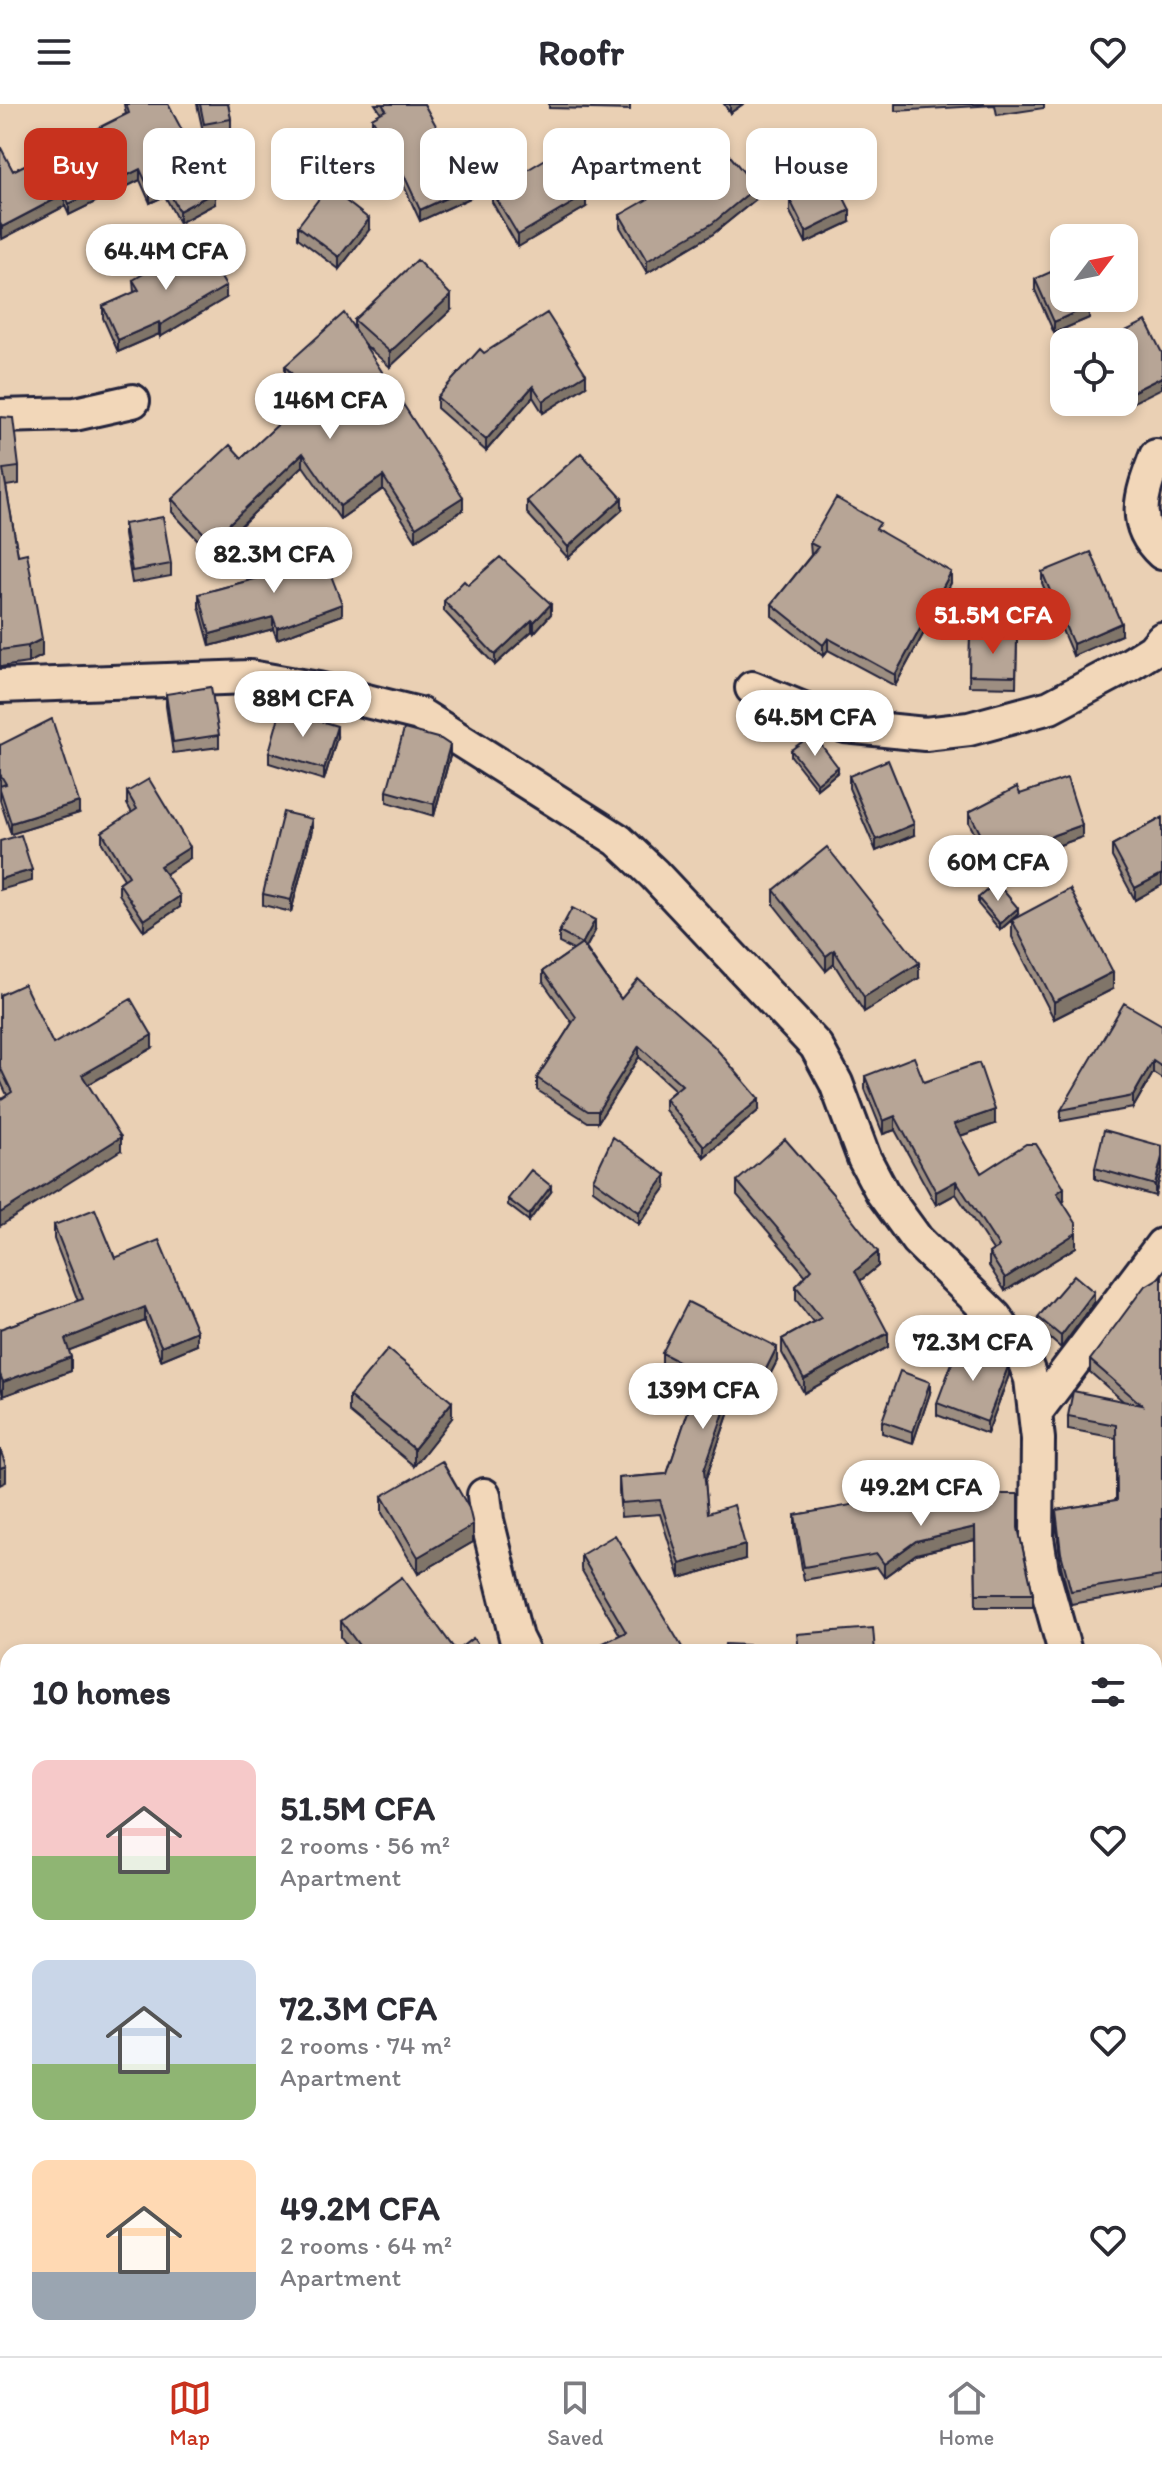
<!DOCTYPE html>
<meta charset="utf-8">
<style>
body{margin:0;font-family:Itim,sans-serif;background:#f7f7f7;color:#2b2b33;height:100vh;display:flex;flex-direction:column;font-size:30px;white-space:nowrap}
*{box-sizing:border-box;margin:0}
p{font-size:26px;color:#7c7c81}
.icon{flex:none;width:44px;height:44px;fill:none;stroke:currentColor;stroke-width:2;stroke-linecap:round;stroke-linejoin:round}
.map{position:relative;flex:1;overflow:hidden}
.panel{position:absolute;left:0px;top:1540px;width:1162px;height:712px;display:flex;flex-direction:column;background:#fff;border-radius:24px 24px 0 0;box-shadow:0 4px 12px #0003}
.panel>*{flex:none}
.top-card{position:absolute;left:24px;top:24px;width:1114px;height:72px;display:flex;gap:16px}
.needle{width:52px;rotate:58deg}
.tools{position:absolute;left:1050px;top:120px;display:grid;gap:16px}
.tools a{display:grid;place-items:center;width:88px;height:88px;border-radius:16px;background:#fff;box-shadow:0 4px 12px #0003;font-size:40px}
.price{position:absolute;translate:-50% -68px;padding:0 18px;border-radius:28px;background:#fff;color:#222;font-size:26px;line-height:52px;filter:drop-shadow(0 2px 4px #0008)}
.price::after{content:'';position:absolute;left:50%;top:48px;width:24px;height:18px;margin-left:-12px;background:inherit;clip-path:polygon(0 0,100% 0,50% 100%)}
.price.active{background:#c8321e;color:#fff}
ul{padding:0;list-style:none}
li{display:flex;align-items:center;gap:24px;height:200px;padding:0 32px}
li span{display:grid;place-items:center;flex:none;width:224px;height:160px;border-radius:16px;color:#555}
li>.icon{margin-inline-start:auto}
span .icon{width:96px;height:96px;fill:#fffc;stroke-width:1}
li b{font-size:34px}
h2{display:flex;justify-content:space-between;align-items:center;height:96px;padding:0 32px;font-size:34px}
.chip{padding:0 28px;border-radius:16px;background:#fff;box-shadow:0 4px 12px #0003;font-size:28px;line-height:72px}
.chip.active{background:#c8321e;color:#fff}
header{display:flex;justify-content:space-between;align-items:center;height:104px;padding:0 32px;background:#fff;font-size:36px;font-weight:800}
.menu{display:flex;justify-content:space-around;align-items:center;height:112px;border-top:2px solid #e1e1e2;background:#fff;font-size:22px;color:#7c7c81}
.menu a{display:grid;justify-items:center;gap:4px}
.menu .active{color:#c8321e}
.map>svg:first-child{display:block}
</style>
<header><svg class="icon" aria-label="menu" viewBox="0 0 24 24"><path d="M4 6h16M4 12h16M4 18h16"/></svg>Roofr<svg class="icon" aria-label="heart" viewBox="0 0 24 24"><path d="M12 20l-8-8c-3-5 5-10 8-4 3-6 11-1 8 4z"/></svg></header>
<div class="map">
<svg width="1162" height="2252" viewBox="0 0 1162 2252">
<rect width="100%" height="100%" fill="#ead0b4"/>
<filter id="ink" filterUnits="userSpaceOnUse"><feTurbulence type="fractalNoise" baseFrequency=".0125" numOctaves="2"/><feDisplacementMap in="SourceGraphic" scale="16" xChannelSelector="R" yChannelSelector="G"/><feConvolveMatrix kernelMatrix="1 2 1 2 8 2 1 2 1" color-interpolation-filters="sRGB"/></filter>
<g filter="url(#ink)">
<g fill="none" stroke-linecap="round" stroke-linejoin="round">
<g stroke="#22223b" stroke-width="38">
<path id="street" d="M0,312L75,310L133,297
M1156,352C1143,387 1129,419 1162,449
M0,582L250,573L318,585L419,610L618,736L654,770L816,942L836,979L864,1054L882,1088L917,1136L995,1213L1022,1251L1031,1275L1038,1335L1037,1434L1042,1466L1065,1548
M752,584L845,622L925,630L969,625L1050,603L1129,561L1153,546L1162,535
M1035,1309L1162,1141
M484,1391L487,1416L516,1534L523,1548
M1154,1837L1162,1864
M0,1857L8,1870
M356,2244L361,2252"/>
</g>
<g stroke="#22223b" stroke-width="50">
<path id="secondary" d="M1154,2023L1162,2017
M724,2252L740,2244"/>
</g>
<use href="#street" stroke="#f2d7b9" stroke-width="32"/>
<use href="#secondary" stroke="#f2d7b9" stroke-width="44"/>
</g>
<path fill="#9d8e81" stroke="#22223b" stroke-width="2" d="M124,0H168L215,100L179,119L165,92L150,99L140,76L69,111L65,102L2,135L0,131V45L13,67L126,10Z
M197,0H228L231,15V27L204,32Z
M375,0H424L470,94L420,117L404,82L372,25V14L381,9Z
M549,0H630V6L549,4Z
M724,0H743L730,9Z
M895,0H1044V4L997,11L995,1L895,7Z
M492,87L586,103L518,143L492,98Z
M675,88L756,95L713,130L647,169L620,123V111Z
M790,96L850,118L806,139L790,108Z
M298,122L369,126L339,165L298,134Z
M1035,175L1089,214L1054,229L1035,186Z
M133,176L226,194L160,233L159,230L118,248L103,214V202L134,189Z
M451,206L390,263L362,238L463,406L416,436L383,385L340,415L303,362L211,450L172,408V395L242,354L304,297L285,275V262L354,225V216Z
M484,249L586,282L543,309L533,293L486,347L437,304V293Z
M0,313L19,363V380L6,382L18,451L42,552L28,559L0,563Z
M527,397L622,406L568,454L527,409Z
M124,420L171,460V472L132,479L124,431Z
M880,427L951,479L895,582L828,546L823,552L772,512V500L811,451L810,439Z
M255,467L342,511L277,535L273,525L210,542L199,502V490L255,475Z
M1042,468L1121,531L1073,552L1042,479Z
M468,481L551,510L534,529L532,527L495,561L444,507V497Z
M970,533L1017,534L1016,583L969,582Z
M166,590L219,631V643L173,649L166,602Z
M337,633L324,676L269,659V648Z
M0,641L79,709L11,730L0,696Z
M791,646L838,668L817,685L791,652Z
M450,652L434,712L387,698V687Z
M849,672L914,731L876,747L849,684Z
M127,688L190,754L165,770L180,803L144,827L119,790V779L124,775L102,739V728L132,709L127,700Z
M1020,690L1082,733L1054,743L997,772L969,719V708Z
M1162,714V781L1135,796L1112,753V741Z
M312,726L291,808L263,801V790Z
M774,786L919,874L864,908L834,860L826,867L774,801Z
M978,794L1018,810L1012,816L1113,885L1054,915L1012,833V816L1000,826L978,800Z
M595,827L586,844L621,895L759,1006L704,1053L665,1006V995L675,986L639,953L598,1018H588L537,986V974L572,919L543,878V867L573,846L559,839V828Z
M0,891L53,940L152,944L88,981L121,1046L7,991L0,976Z
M1162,921V975L1153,969L1133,1004L1061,1017V1006Z
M865,972L924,978L995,1020L960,1032L981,1069L1064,1097L1063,1098L1076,1143L1005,1187L989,1162V1149L993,1146L956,1090L936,1101L895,1026L883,1030L865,985Z
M1162,1042V1065L1155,1092L1095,1075V1064Z
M593,1075L666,1083L639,1120L593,1086Z
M737,1077L878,1162L860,1177L888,1243L804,1289L782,1249V1235L813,1218L796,1196V1182L806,1172L737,1091Z
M551,1088L529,1117L508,1101V1095Z
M54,1121L115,1154L197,1241L161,1256L145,1217L69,1246L71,1267L3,1292L0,1283V1225L78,1197L54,1135Z
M1162,1172V1485L1071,1500L1061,1462L1056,1419V1406L1116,1396V1334L1068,1325V1312L1123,1297L1090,1268V1256Z
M1094,1199L1061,1244L1038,1224V1213Z
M662,1249L777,1257L751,1308L732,1299L705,1378L708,1409L745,1455L680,1474L660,1410L621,1413L619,1387V1374L667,1370L697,1281L662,1263Z
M1009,1271L987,1330L937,1311V1299Z
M930,1289L913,1339L882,1329V1317Z
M349,1292L452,1314L414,1362L349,1308Z
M865,1371L915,1372L946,1390L1018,1424L1033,1490V1503H976L975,1436L916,1450L884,1473L877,1463L804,1476L795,1424V1411L867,1399Z
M382,1392L473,1438L418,1470L382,1409Z
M581,1451L685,1548L620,1531L581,1465Z
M341,1517L456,1547L483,1548H352L341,1533Z
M0,1676L8,1677V1742L0,1741Z
M8,1767V1830L0,1827V1789Z
M0,1944L8,1953V2047L0,2036Z
M252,2244H344L351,2252H256Z"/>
<path fill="#807469" stroke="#22223b" stroke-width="2" d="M730,0H743L730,9Z
M140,65V76L69,111V100Z
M165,80V92L150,99V87Z
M470,83V94L420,117V106Z
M756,83V95L713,130L647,169V157Z
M215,88V100L179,119V107Z
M65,90V102L2,135V123Z
M586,91V103L518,143V131Z
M850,106V118L806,139V128Z
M369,115V126L339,165V153Z
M226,182V194L160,233V221Z
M451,191V206L390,263V248Z
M1089,202V214L1054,229V218Z
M159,218V230L118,248V236Z
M586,270V282L543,309V297Z
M1162,273V284L1118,306V298H1124V292Z
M533,282V293L486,347V336Z
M303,349V362L211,450V437Z
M383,372V385L340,415V402Z
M463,393V406L416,436V423Z
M622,394V406L568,454V443Z
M951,468V479L895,582V571Z
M342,500V511L277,535V524Z
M551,500V510L534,529V518Z
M273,513V525L210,542V530Z
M532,516V527L495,561V551Z
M1121,519V531L1073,552V540Z
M828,534V546L823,552V541Z
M42,535V552L28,559V542Z
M337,622V633L324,676V665Z
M450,641V652L434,712V700Z
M838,663V668L817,685V679Z
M79,698V709L11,730V719Z
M312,715V726L291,808V796Z
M914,720V731L876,747V736Z
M1082,721V733L1054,743L997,772V761L1054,731Z
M190,743V754L160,774V762Z
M32,766V777L0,786V775Z
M1162,770V781L1135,796V784Z
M180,792V803L144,827V816Z
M1018,804V810L1000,826V820Z
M595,816V827L582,851V840Z
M834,846V860L826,867V852Z
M919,859V874L864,908V893Z
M1113,868V885L1054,915V898Z
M152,931V944L82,984V971Z
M639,942V953L598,1018V1007Z
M1153,957V969L1133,1004V992Z
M759,995V1006L704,1053V1042Z
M995,1006V1020L954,1034V1020Z
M895,1012V1026L883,1030V1017Z
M121,1033V1046L0,1122V1109Z
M1162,1053V1065L1155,1092V1081Z
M666,1071V1083L639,1120V1108Z
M956,1077V1090L936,1101V1088Z
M551,1082V1088L529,1117V1111Z
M1064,1084V1097L1057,1102V1089Z
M1076,1129V1143L1005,1187V1174Z
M878,1148V1162L855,1181V1167Z
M1094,1188V1199L1061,1244V1232Z
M145,1203V1217L65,1248V1235Z
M197,1227V1241L161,1256V1242Z
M888,1229V1243L804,1289V1275Z
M777,1243V1257L751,1308V1295Z
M71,1253V1267L3,1292V1278Z
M1009,1260V1271L987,1330V1318Z
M930,1278V1289L913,1339V1328Z
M732,1285V1299L704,1380V1366Z
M452,1298V1314L414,1362V1345Z
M6,1362V1378L0,1381V1364Z
M473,1421V1438L418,1470V1453Z
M975,1423V1436L916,1450L884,1473V1460L916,1437Z
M745,1441V1455L680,1474V1460Z
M159,2244H182L170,2252H147Z"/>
<path fill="#b7a596" stroke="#22223b" stroke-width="2" d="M126,0H168L215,88L179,107L165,80L150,87L140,65L69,100L65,90L2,123L0,119V45L1,44L13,67L129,9Z
M200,0H228L231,15L204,20Z
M382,0H424L470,83L420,106L404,71L372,14L386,6Z
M559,47L586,91L518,131L492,87Z
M726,47L756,83L713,119L647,157L620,111L671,82L675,88Z
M834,74L850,106L806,128L790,96Z
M328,83L369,115L339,153L298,122Z
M199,137L226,182L160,221L159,218L118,236L103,202L139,186L133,176Z
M417,156L451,191L390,248L354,216Z
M1064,162V194H1086L1089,202L1054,218L1035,175Z
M344,209L463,393L416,423L383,372L340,402L303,349L211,437L172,395L230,341L242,354L310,291L285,262Z
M547,209L586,270L543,297L533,282L486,336L437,293L480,245L484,249Z
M1146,217L1162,249V273L1124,292V238H1103Z
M0,313L13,314L19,363L3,365L18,451L27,449L42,535L28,542L0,546Z
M581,349L622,394L568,443L527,397Z
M836,394L880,419L876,425L951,468L895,571L828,534L823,541L772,500L818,443L810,439Z
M163,413L171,460L132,467L124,420Z
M320,443L342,500L277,524L273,513L210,530L199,490L258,474L255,467Z
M1091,448L1121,519L1073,540L1042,468Z
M500,453L551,500L534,518L532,516L495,551L444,497L464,477L468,481Z
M970,533L1017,534L1016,572L969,571Z
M211,583L219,631L173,638L166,590Z
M281,605L337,622L324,665L269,648Z
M52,615L79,698L11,719L0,685V682L6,680L0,670V641Z
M404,625L441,635L450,641L434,700L387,687Z
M813,630L838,663L817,679L791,646Z
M888,656L914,720L876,736L849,672Z
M1067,674L1082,721L1054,731L997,761L969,708L1017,683L1020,690Z
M149,675L190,743L160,762L180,792L144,816L119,779L129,772L102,728L137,705L127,688Z
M283,708L312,715L291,796L263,790Z
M1162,714V770L1135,784L1112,741Z
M21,731L32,766L0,775V737Z
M827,743L919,859L864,893L834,846L826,852L774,786Z
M996,778L1018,804L1000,820L978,794Z
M1070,785L1113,868L1054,898L1012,816Z
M572,804L595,816L582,840L621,895L638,875L714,942L759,995L704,1042L665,995L682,981L639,942L598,1007H588L537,974L576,913L543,867L582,840L559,828Z
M24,880L53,940L131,895L152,931L82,971L121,1033L0,1109V996L12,988L0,963V891Z
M1124,899L1162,921V963L1153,957L1133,992L1061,1006Z
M914,953L924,978L979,959L995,1006L954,1020L981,1069L1026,1040H1036L1064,1084L1057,1089L1076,1119V1129L1005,1174L989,1149L999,1143L956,1077L936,1088L895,1012L883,1017L865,972Z
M1104,1026L1162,1042V1053L1155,1081L1095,1064Z
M613,1033L666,1071L639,1108L593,1075Z
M785,1035L832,1089L878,1148L855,1167L888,1229L804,1275L782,1235L821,1214L796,1182L812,1165L737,1077Z
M531,1066L551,1082L529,1111L508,1095Z
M95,1105L115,1154L159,1136L197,1227L161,1242L145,1203L65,1235L71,1253L3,1278L0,1270V1225L83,1195L54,1121Z
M1074,1171L1094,1188L1061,1232L1038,1213Z
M1162,1172V1472L1071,1487L1061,1449L1056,1406L1117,1396L1116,1321L1068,1312L1073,1287L1142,1301L1090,1256L1144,1183Z
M688,1198L777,1243L751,1295L732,1285L704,1366L708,1409L734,1401L745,1441L680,1460L660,1396L621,1399L619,1374L667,1370L701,1269L662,1249Z
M959,1240L1009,1260L987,1318L937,1299Z
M388,1245L452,1298L414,1345L349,1292Z
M900,1267L930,1278L913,1328L882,1317Z
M0,1345L6,1362L0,1364Z
M442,1357L469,1404L473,1421L418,1453L382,1392Z
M915,1366V1372L941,1366L946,1390H1018V1424L1033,1490H976L975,1423L916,1437L884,1460L877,1450L804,1463L795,1411L868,1398L865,1371Z
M615,1431L685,1548H585L626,1528L581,1451Z
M402,1473L456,1547L473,1534L483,1548H364L341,1517Z
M873,1524L875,1548H799L797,1530Z
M725,1540L768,1542V1548H724Z
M0,1676L8,1677V1730L0,1729Z
M8,1767V1813L0,1810V1789Z
M0,1944L8,1953V2032L0,2021Z
M8,2088V2244H159L147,2252H0V2093Z
M261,2244H344L351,2252H266Z"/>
</g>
</svg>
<div class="tools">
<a><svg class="needle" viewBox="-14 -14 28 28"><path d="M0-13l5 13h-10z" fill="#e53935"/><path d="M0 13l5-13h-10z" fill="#7c7c81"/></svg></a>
<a><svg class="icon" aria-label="locate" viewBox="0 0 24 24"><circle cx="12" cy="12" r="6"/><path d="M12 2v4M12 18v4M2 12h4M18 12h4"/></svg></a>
</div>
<b class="price" style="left:166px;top:188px">64.4M CFA</b>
<b class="price" style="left:330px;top:337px">146M CFA</b>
<b class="price" style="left:274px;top:491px">82.3M CFA</b>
<b class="price active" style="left:993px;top:552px">51.5M CFA</b>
<b class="price" style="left:303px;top:635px">88M CFA</b>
<b class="price" style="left:815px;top:654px">64.5M CFA</b>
<b class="price" style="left:998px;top:799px">60M CFA</b>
<b class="price" style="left:973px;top:1279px">72.3M CFA</b>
<b class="price" style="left:703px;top:1327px">139M CFA</b>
<b class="price" style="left:921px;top:1424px">49.2M CFA</b>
<div class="top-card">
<a class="chip active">Buy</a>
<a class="chip">Rent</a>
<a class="chip">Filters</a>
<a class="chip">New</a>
<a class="chip">Apartment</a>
<a class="chip">House</a>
</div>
<section class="panel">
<h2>10 homes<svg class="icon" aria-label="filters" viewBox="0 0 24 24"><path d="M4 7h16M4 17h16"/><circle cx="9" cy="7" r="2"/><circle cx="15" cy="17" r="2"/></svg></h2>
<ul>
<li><span style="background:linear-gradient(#f6c9c9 60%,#8fb573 0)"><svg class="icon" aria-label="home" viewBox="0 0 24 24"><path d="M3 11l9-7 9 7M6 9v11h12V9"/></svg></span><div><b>51.5M CFA</b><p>2 rooms · 56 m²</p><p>Apartment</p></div><svg class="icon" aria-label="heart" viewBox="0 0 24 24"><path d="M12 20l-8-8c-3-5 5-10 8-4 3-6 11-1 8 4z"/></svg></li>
<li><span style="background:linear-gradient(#c9d6e8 65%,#8fb573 0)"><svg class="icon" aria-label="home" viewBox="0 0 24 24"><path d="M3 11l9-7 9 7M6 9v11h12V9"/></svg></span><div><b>72.3M CFA</b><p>2 rooms · 74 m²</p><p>Apartment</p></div><svg class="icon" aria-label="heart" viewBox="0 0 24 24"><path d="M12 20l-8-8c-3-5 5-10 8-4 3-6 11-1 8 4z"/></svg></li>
<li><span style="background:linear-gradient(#ffd9b3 70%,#9aa5b1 0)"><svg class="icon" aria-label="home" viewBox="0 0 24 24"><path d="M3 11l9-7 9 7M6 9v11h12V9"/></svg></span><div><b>49.2M CFA</b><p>2 rooms · 64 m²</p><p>Apartment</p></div><svg class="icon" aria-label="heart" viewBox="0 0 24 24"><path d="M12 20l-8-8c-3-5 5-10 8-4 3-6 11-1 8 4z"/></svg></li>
</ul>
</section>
</div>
<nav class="menu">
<a class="active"><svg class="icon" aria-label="map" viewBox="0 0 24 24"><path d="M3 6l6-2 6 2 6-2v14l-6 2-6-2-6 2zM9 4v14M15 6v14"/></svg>Map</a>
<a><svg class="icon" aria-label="saved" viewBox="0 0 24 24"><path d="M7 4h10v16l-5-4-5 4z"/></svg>Saved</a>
<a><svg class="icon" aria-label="home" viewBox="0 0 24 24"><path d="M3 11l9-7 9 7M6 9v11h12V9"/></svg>Home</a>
</nav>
